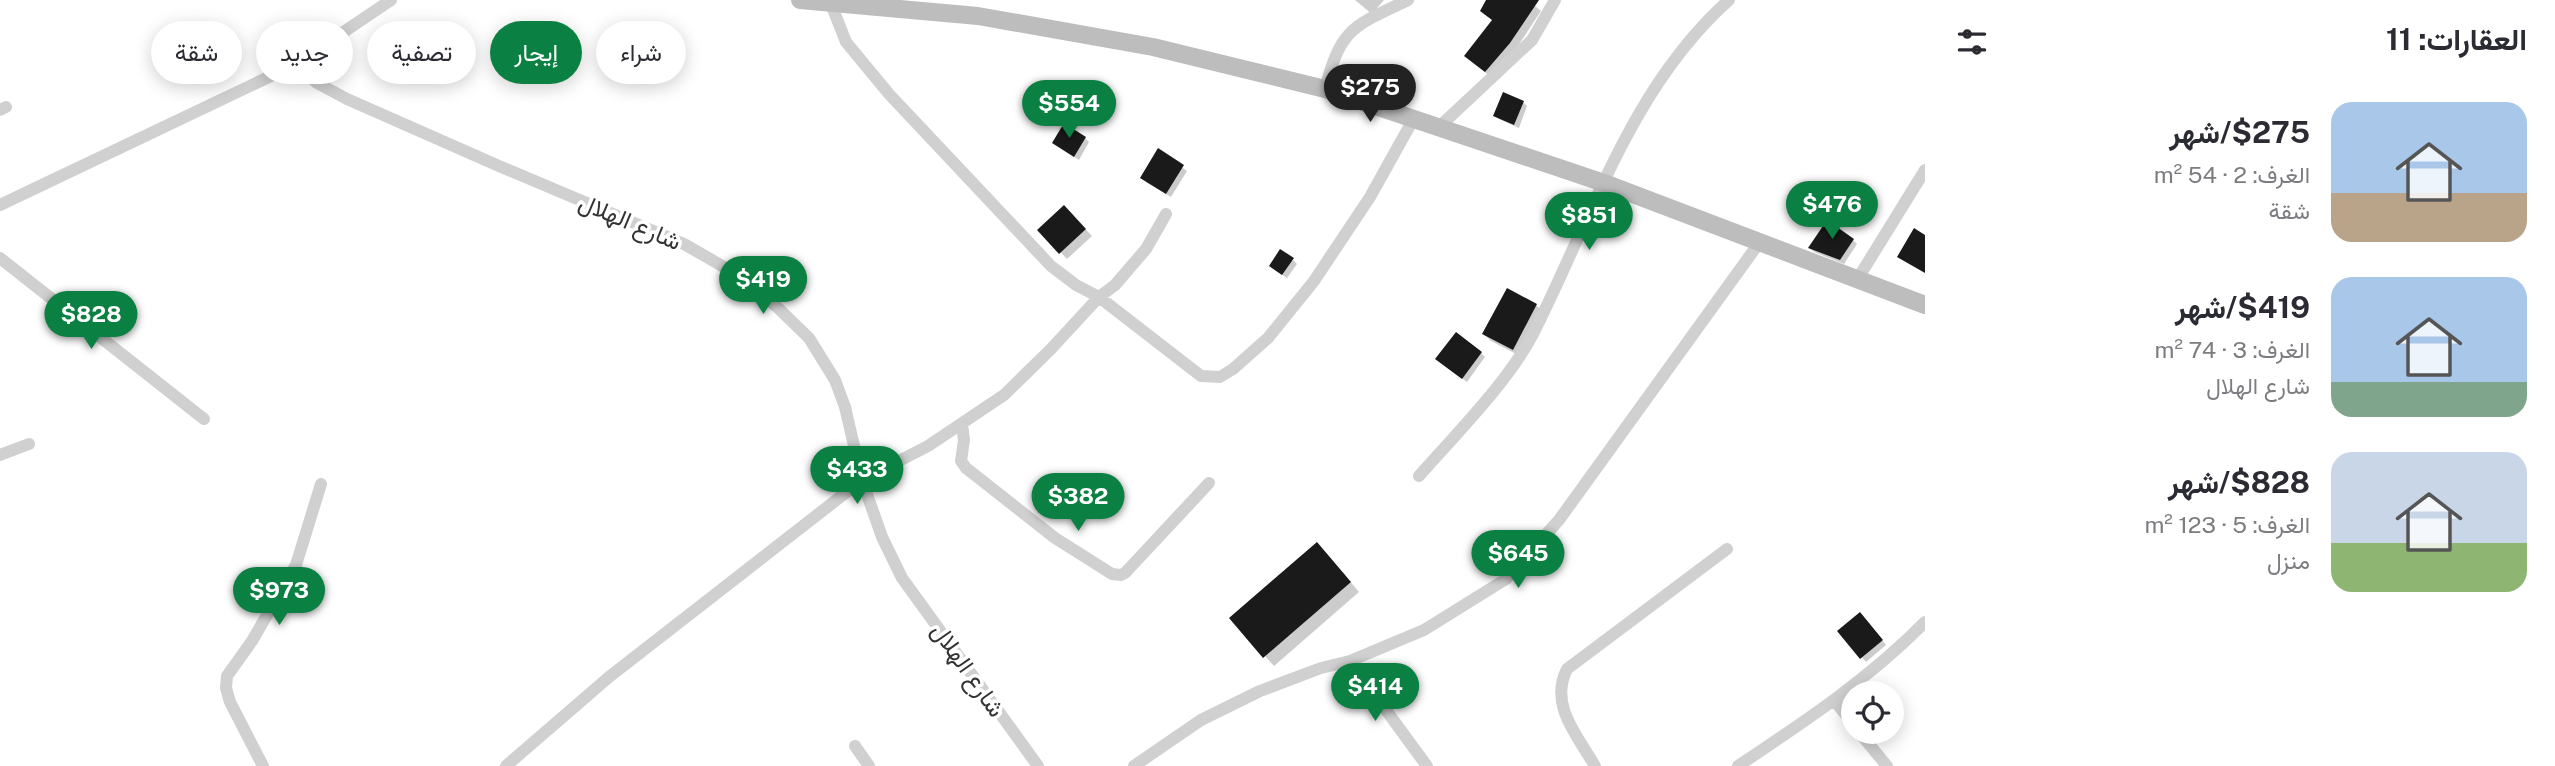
<!DOCTYPE html>
<html lang="ar">
<meta charset="utf-8">
<style>
body{margin:0;font-family:"Public Sans",Vazirmatn,sans-serif;background:#f2f2f3;color:#2b2b33;direction:rtl;height:100vh;display:flex;flex-direction:column;font-size:26px;white-space:nowrap}
*{box-sizing:border-box;margin:0}
p{font-size:23px;color:#7c7c81}
.icon{flex:none;width:38px;height:38px;fill:none;stroke:currentColor;stroke-width:2;stroke-linecap:round;stroke-linejoin:round}
.map{position:relative;flex:1;overflow:hidden;direction:ltr}
.side{display:flex;flex-direction:column;background:#fff;width:630px}
.side>*{flex:none}
.banner{position:absolute;left:21px;top:21px;width:665px;height:63px;direction:rtl;display:flex;gap:14px}
.buttons{position:absolute;left:1841px;top:681px;display:grid;gap:14px}
.buttons a{display:grid;place-items:center;width:63px;height:63px;border-radius:50%;background:#fff;box-shadow:0 4px 18px #0003;font-size:35px}
.price{position:absolute;translate:-50% -60px;padding:0 16px;border-radius:24px;background:#0b8043;color:#fff;font-size:23px;line-height:46px;filter:drop-shadow(0 2px 4px #0008)}
.price::after{content:'';position:absolute;left:50%;top:42px;width:21px;height:16px;margin-left:-10px;background:inherit;clip-path:polygon(0 0,100% 0,50% 100%)}
.price.on{background:#222;color:#fff}
ul{padding:0;list-style:none}
li{display:flex;align-items:center;gap:21px;height:175px;padding:0 28px}
li span{display:grid;place-items:center;flex:none;width:196px;height:140px;border-radius:21px;color:#555}
li>.icon{margin-inline-start:auto}
span .icon{width:84px;height:84px;fill:#fffc;stroke-width:1}
li b{font-size:30px}
h2{display:flex;justify-content:space-between;align-items:center;height:84px;padding:0 28px;font-size:30px}
.tag{padding:0 24px;border-radius:32px;background:#fff;box-shadow:0 4px 18px #0003;font-size:24px;line-height:63px}
.tag.on{background:#0b8043;color:#fff}
main{display:flex;flex:1;min-height:0}
.map>svg:first-child{display:block}
</style>
<main>
<section class="side">
<h2>العقارات: 11<svg class="icon" aria-label="filters" viewBox="0 0 24 24"><path d="M4 7h16M4 17h16"/><circle cx="9" cy="7" r="2"/><circle cx="15" cy="17" r="2"/></svg></h2>
<ul>
<li><span style="background:linear-gradient(#a9c7e8 65%,#b9a48a 0)"><svg class="icon" aria-label="home" viewBox="0 0 24 24"><path d="M3 11l9-7 9 7M6 9v11h12V9"/></svg></span><div><b>$275/شهر</b><p>الغرف: 2 · 54 m²</p><p>شقة</p></div></li>
<li><span style="background:linear-gradient(#a9c7e8 75%,#7fa58c 0)"><svg class="icon" aria-label="home" viewBox="0 0 24 24"><path d="M3 11l9-7 9 7M6 9v11h12V9"/></svg></span><div><b>$419/شهر</b><p>الغرف: 3 · 74 m²</p><p>شارع الهلال</p></div></li>
<li><span style="background:linear-gradient(#c9d6e8 65%,#8fb573 0)"><svg class="icon" aria-label="home" viewBox="0 0 24 24"><path d="M3 11l9-7 9 7M6 9v11h12V9"/></svg></span><div><b>$828/شهر</b><p>الغرف: 5 · 123 m²</p><p>منزل</p></div></li>
</ul>
</section>
<div class="map">
<svg width="1925" height="766" viewBox="0 0 1925 766">
<rect width="100%" height="100%" fill="#fff"/>
<path fill="#0003" d="M1355,0H1384L1372,14Z
M1488,0H1528L1541,11L1516,49L1491,77L1472,62L1494,21Z
M1523,102L1527,106L1519,128L1499,119L1495,115Z
M1085,138L1089,142L1079,160L1054,143Z
M1159,151L1187,171L1171,197L1146,182Z
M1064,207L1092,236L1067,259L1039,230Z
M1853,240L1857,244L1844,264L1814,252L1810,248Z
M1293,260L1297,264L1287,278L1275,270Z
M1536,305L1543,312L1520,356L1491,341L1484,334Z
M1481,353L1485,357L1467,382L1442,363Z
M1326,553L1359,592L1274,666L1265,656Z
M1864,618L1886,645L1866,662L1839,631Z"/>
<path fill="#1a1a1a" d="M1486,0H1539L1510,43L1485,72L1464,56L1492,20L1480,11Z
M1503,92L1524,101L1514,125L1493,116Z
M1064,123L1086,137L1074,157L1052,143Z
M1158,148L1184,165L1166,194L1140,178Z
M1064,205L1086,229L1059,254L1037,230Z
M1827,220L1854,239L1840,260L1808,248Z
M1914,228L1925,235V273L1897,257Z
M1280,249L1294,258L1282,275L1269,266Z
M1507,288L1537,304L1513,350L1482,334Z
M1456,332L1482,352L1462,379L1435,359Z
M1317,542L1351,582L1263,658L1229,618Z
M1860,612L1883,640L1860,659L1837,631Z"/>
<g fill="none" stroke-linecap="round" stroke-linejoin="round">
<path stroke="#d0d0d0" stroke-width="12" d="M831,4L846,42L889,94L1051,266L1076,285L1099,297L1201,376L1220,377L1233,369L1268,338L1314,281L1370,197L1414,118
M296,64L317,83L347,99L499,166L684,244L738,275L776,306L809,338L835,380L845,407L862,480L882,537L902,578L1038,766
M1325,89C1341,27 1354,26 1408,0
M0,110L6,107
M1439,127L1532,40L1555,0
M0,205L296,64L391,0
M0,258L204,419
M1857,280L1925,170
M962,424L964,440L961,461L966,468L1055,538L1112,574L1121,575L1125,573L1209,483
M0,455L29,444
M1419,476C1455,435 1508,382 1533,334C1591,220 1630,88 1729,0
M1350,661L1427,766
M1835,701L1853,724
M1859,732L1887,766
M855,746L869,766
M263,766L230,702L226,688L227,676L252,641L296,565L321,484
M506,766L609,677L862,480L928,446L1004,395L1050,350L1099,297L1115,285L1146,249L1166,214
M1134,766L1201,720L1260,691L1321,668L1350,661L1424,630L1506,579L1559,520L1759,243
M1595,766C1577,735 1549,705 1567,669L1727,549
M1738,766C1804,722 1869,679 1925,622"/>
<path stroke="#bdbdbd" stroke-width="18" d="M800,0L978,16L1153,47L1325,89L1604,183L1925,305"/>
</g>
<g text-anchor="middle" stroke-width="7" stroke-linejoin="round" paint-order="stroke">
<g font-size="24" fill="#333" stroke="#fff">
<text transform="translate(630 222) rotate(23)" y="8">شارع الهلال</text>
<text transform="translate(968 670) rotate(55)" y="8">شارع الهلال</text>
</g>
</g>
</svg>
<div class="buttons">
<a><svg class="icon" aria-label="locate" viewBox="0 0 24 24"><circle cx="12" cy="12" r="6"/><path d="M12 2v4M12 18v4M2 12h4M18 12h4"/></svg></a>
</div>
<b class="price on" style="left:1370px;top:124px">$275</b>
<b class="price" style="left:1069px;top:140px">$554</b>
<b class="price" style="left:1832px;top:241px">$476</b>
<b class="price" style="left:1589px;top:252px">$851</b>
<b class="price" style="left:763px;top:316px">$419</b>
<b class="price" style="left:91px;top:351px">$828</b>
<b class="price" style="left:857px;top:506px">$433</b>
<b class="price" style="left:1078px;top:533px">$382</b>
<b class="price" style="left:1518px;top:590px">$645</b>
<b class="price" style="left:279px;top:627px">$973</b>
<b class="price" style="left:1375px;top:723px">$414</b>
<div class="banner">
<a class="tag">شراء</a>
<a class="tag on">إيجار</a>
<a class="tag">تصفية</a>
<a class="tag">جديد</a>
<a class="tag">شقة</a>
</div>
</div>
</main>
